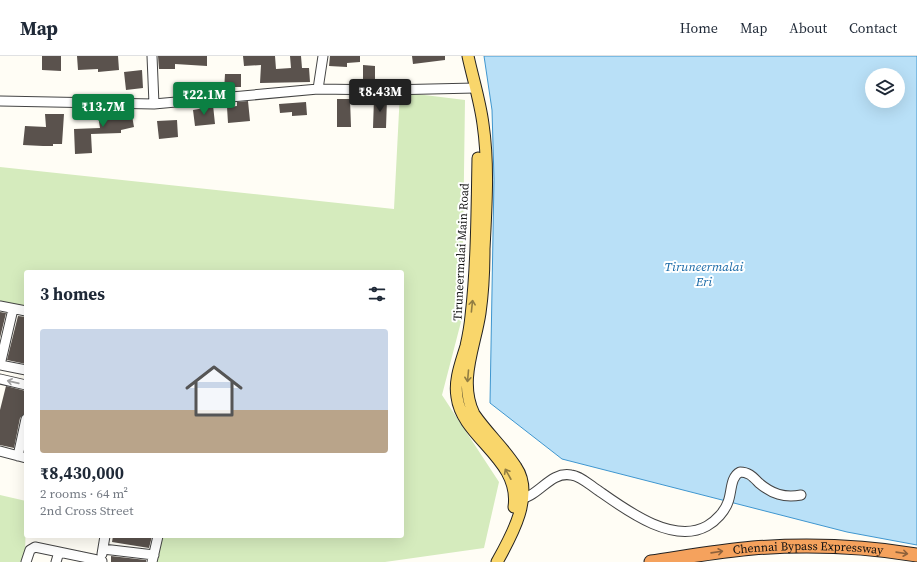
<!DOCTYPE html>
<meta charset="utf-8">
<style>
body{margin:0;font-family:"Source Serif 4",serif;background:#f6f6f7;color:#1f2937;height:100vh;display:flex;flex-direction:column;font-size:15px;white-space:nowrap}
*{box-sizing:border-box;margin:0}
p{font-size:13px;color:#747a83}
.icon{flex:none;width:22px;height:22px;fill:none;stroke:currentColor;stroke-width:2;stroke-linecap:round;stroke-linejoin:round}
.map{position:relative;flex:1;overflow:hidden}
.side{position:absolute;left:24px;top:214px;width:380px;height:268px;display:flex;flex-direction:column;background:#fff;border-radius:4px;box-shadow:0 4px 16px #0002}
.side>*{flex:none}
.controls{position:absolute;left:865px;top:12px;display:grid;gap:8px}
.controls a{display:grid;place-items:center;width:40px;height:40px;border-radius:50%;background:#fff;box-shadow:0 4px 16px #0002;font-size:20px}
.price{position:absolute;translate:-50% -34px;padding:0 9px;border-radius:4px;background:#0b8043;color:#fff;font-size:13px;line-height:26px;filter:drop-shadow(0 1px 2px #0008)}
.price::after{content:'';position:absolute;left:50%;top:24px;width:12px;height:9px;margin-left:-6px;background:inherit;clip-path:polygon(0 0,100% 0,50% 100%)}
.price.selected{background:#222;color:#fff}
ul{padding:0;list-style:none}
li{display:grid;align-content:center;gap:8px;height:212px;padding:0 16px}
li span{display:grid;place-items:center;height:124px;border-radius:4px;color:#555}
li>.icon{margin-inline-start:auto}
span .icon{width:72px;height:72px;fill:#fffc;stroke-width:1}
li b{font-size:17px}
h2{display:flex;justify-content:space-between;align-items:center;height:48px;padding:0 16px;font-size:17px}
header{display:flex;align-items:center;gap:24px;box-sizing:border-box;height:56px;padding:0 20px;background:#fff;border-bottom:1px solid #e0e1e3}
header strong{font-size:19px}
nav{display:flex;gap:22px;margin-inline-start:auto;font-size:14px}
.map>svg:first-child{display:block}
</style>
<header>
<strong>Map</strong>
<nav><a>Home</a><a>Map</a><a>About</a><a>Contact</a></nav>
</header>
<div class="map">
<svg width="917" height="506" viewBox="0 0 917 506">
<rect width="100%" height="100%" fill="#fffdf5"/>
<path fill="#d5ebbd" d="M400,36L465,44L462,262L442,339L499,426L484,492L385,506H156L162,480H402V216H26V250L0,246V111L394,153Z
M0,439L26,445L25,506H0Z"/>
<path fill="#b9e0f7" stroke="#3f96cf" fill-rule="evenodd" d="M484,0H917V489L847,476L562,403L490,347L494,123L492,54ZM872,19H898V45H872Z"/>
<path fill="#5a524d" d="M42,0H61V15L42,14Z
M77,0H118L119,14L98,16V13L78,14Z
M158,0H207V10L175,8V13H159Z
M243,0H275L276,13L291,12L290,0H301L302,12H309L310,26L260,27L261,9L244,10Z
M330,0H360V6L347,7V11L329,10Z
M412,0H445V4L413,8Z
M363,9L375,10V27H363Z
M142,14L143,32L126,34L124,16Z
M225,18H241V31H232V35H224Z
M374,42L387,43L386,72H373Z
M337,43H350L351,71H337Z
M248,45L250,65L228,67L227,51L237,50V46Z
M306,46L307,59L292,60V56L280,57L279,48Z
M204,49H213L215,68L195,70L193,54L204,52Z
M97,53L131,54L134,71L121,74V77L91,78L92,97L75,98L74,73L100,72Z
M45,58H64L62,88H53V90H43L23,89L25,70L46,71Z
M177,64L178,81L159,83L157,65Z
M0,256L6,257L0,282Z
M18,260L26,261V308L7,304Z
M6,330L26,335V352L25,357L20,362L14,392L0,389V354Z
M113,480H152L149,492L112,486Z
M111,500L146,504V506H111Z"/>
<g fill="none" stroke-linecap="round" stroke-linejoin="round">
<g stroke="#444" stroke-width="11">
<path id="minor" d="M152,0L154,48
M318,33L323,0
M0,45L154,48L318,33L387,34L475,32
M0,250L26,255
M0,309L13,253
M0,309L26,314
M0,323L26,329
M0,395L26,402
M18,400L26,363
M517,443C538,443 549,415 571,419C581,420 591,430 599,435C626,454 673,489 707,470C716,465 725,455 728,446C732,436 730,421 740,416C749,416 753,421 759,427C772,438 784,442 801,439
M103,493L154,499
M102,498L105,480
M26,506L30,494L35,491L102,505
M56,506L59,496
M152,506L158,480"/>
</g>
<g stroke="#222" stroke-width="13">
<path id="major" d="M468,0C473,23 480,45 483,68C489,109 486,152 484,193C484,214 483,236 480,257C475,291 458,325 474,358C487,377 504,392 516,411C535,439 511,481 497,506
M478,102C477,155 477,208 471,260C470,271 468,281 466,290C461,307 454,324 457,341C462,382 521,403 514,451"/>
</g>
<g stroke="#222" stroke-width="15">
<g id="highway">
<path id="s1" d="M651,506C685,501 719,495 753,492C808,488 863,490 917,499"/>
</g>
</g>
<use href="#minor" stroke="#fff" stroke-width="9"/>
<use href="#major" stroke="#f9d66b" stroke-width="11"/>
<use href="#highway" stroke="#f5a25d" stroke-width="13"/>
</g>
<defs><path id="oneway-shaft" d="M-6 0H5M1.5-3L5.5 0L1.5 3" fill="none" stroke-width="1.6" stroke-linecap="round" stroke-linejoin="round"/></defs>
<g stroke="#917d42">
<use href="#oneway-shaft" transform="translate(472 250) rotate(-84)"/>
<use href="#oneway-shaft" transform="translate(468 320) rotate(95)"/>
<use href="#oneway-shaft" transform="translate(508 418) rotate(-119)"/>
</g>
<use stroke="#a0a0a0" href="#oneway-shaft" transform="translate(13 326) rotate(-167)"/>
<g stroke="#8e613b">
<use href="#oneway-shaft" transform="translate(717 496) rotate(-8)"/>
<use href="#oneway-shaft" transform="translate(902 497) rotate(8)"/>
</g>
<g text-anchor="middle" stroke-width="4" stroke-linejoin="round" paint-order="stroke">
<g font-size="12" fill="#111" stroke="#fff">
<text transform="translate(461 196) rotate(-87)" y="4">Tiruneermalai Main Road</text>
<text dy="4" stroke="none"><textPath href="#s1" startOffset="158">Chennai Bypass Expressway</textPath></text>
</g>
<g font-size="13" font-style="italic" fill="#1768a6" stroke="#fff">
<text x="704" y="215">Tiruneermalai<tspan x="704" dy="15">Eri</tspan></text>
</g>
</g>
</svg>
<div class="controls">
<a><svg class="icon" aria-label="layers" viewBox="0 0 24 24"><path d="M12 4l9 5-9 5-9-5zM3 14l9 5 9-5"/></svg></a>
</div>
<b class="price selected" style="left:380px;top:57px">₹8.43M</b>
<b class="price" style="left:204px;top:60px">₹22.1M</b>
<b class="price" style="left:103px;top:72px">₹13.7M</b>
<section class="side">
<h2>3 homes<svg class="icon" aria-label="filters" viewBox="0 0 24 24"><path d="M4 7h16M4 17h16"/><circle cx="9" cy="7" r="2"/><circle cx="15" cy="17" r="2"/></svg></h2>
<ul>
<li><span style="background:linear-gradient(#c9d6e8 65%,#b9a48a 0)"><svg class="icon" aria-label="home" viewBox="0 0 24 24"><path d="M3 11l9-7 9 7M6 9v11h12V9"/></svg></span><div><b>₹8,430,000</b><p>2 rooms · 64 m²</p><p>2nd Cross Street</p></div></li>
</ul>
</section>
</div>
